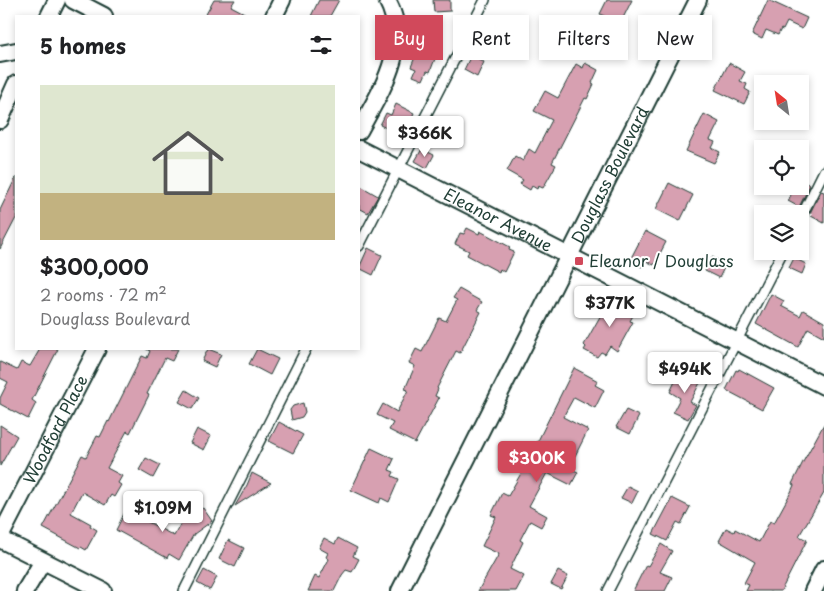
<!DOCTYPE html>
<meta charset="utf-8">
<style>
body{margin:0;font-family:"Playpen Sans",sans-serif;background:#f2f2f2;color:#202124;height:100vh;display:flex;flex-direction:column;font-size:19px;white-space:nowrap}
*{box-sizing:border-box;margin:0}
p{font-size:16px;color:#757577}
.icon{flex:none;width:28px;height:28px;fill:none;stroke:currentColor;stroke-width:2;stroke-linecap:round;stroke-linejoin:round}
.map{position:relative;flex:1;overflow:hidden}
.panel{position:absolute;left:15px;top:15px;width:345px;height:335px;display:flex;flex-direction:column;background:#fff;border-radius:0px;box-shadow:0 2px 8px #0003}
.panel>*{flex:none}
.banner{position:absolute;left:375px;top:15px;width:374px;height:45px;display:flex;gap:10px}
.needle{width:32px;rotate:330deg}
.controls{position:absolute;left:754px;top:75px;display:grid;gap:10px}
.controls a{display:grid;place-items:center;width:55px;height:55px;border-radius:0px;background:#fff;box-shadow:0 2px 8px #0003;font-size:25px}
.price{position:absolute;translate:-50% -42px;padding:0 11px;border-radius:5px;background:#fff;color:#222;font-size:16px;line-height:32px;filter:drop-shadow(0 1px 2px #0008)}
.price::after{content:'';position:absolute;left:50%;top:30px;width:15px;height:11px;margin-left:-8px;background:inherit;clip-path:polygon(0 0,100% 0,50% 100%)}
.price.selected{background:#d1495b;color:#fff}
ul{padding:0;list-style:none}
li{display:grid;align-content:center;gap:10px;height:265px;padding:0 25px}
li+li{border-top:1px solid #e0e0e0}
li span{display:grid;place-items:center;height:155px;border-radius:0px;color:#555}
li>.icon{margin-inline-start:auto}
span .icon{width:90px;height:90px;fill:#fffc;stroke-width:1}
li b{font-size:21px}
h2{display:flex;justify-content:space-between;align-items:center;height:60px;padding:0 25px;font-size:21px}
.pill{padding:0 18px;border-radius:0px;background:#fff;box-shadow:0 2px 8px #0003;font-size:18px;line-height:45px}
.pill.selected{background:#d1495b;color:#fff}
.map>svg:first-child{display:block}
</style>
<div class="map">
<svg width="824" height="591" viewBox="0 0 824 591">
<rect width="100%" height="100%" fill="#fff"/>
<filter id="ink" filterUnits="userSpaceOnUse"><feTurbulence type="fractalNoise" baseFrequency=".02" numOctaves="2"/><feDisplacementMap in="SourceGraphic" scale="10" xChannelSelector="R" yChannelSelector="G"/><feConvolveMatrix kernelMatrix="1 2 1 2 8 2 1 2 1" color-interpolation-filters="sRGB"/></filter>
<g filter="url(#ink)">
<path fill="#d7a0b1" stroke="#1f3d34" d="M214,0H235L231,6L250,16H205Z
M319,0H339L330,16H311Z
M433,0H450V11L434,12Z
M607,0H632L620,24L600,14Z
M768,0L807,18L802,29L787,22L783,30L781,29L778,35L766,30L762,39L752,34Z
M421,42L439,48L430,72L427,71L423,80L413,76L416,69L411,67Z
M471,55L484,62L477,77L464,70Z
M585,63L598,70L592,83L594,84L587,99L585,98L552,163L556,165L543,188L538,186L537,189L532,186L530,190L520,184L523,180L507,171L515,156L523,161L529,149L535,153L552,120L534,111L545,91L558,98L576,64L583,68Z
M729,63L745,72L740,81L747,84L745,89L750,92L744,104L715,90Z
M396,104L414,113L403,136L380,125L386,113L391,115Z
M704,114L719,122L710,140L715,142L712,148L720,152L714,163L686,151Z
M422,149L434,155L427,168L415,161Z
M16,177V218L0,249V210Z
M800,180L810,185L799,207L788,201L795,186H800Z
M669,183L693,195L680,221L656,209Z
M359,185L378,196L368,213L359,208Z
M821,191L824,192V223L811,216L813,214L810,213Z
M467,228L479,234L480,231L510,247L509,250L514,252L504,272L500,269L499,272L467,255L469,251L455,244L460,233L464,234Z
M645,231L666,242L654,265L646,261L642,267L631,262L633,257L632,256Z
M368,248L382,255L373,275L359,268Z
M712,257L726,264L719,278L705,271Z
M794,258L806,264L802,274L789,268Z
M459,289L482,302L477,310L481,312L460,353L456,351L437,388L438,389L435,396L439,398L415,443L389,430L393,423L377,415L383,404L397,412L408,390L405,389L415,366L409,363L416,349L422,352L439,318L446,321L457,300L453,298Z
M771,294L784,301L781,306L800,316L803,310L824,322V337L808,328L798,347L756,324Z
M611,297L636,310L630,321L633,322L617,351L610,346L605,354L601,352L597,357L584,350L586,347L584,345Z
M40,349H58L32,400L36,403L28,419L0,404V398L8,382L0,378V362L17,370L21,362L30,366Z
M146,349H178L172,361L165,358L147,394L149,395L130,433L127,431L107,468L122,476L118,483L121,485L114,497L111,495L105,505L82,492L71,513L91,524L90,526L97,530L86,550L81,547L80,548L43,528L82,455L86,457L97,436L100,437L108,421L109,422L142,356L147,358L150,351Z
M208,349L221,354L215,367L202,361Z
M257,349L278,359L270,375L249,364Z
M574,368L598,381L595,385L604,390L595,408L574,397L563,417L588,430L569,468L578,472L571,485L547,473L529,506L547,516L541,527L530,521L520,540L523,542L510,569L524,576L516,591H478L499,554L482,546L496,517L491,515L502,493L508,496L527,463Z
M739,369L774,388L762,409L726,390L736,370L738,371Z
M680,371L701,381L690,402L696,405L688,419L673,412L680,398L670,392Z
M186,390L199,398L192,409L179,402Z
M303,403L305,412L302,417L292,420L290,410L293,406Z
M626,410L639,416L630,434L616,427Z
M279,422L303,435L293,453L269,441Z
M824,424V493L799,536L807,540L781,591H746L749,585L744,583L755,562L719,541L726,528L734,532L735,529L759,542L770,521L774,523L791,492L794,485L792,484L803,462Z
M0,425L17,436L0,466Z
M197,429L211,436L204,450L190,443Z
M371,448L394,459L389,470L394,472L392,476L399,479L389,502L381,498L379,503L351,490Z
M146,458L160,465L153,478L139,470Z
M252,473L271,483L235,506L247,485Z
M628,486L638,491L632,503L621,498Z
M672,498L690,507L681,524L677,522L667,541L653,534Z
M203,508L212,521L194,534L179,560L169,554L167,558L116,530L126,510L174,536L182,521Z
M324,538L335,544L338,538L357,548L353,556L359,559L352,572L346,570L342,575L334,591H308L315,576L319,578L329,559L326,557L328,553L319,548Z
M228,540L244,548L235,567L219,559Z
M661,544L672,551L660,572L672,577L665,591H633L646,565L648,566Z
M204,570L217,577L210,590L197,583Z
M558,571L568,576L561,589L551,584Z"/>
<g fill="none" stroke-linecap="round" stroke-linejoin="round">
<g stroke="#1f3d34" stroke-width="12">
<path id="lane" d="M800,219L824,171
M359,246L485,0
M184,591L306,349
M608,591L783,251"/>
</g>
<g stroke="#1f3d34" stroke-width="20">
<g id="street">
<path d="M73,0L104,16"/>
<path d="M49,16L57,0"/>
<path d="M274,16L282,0"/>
<path d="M0,54L16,51"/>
<path d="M0,120L16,84"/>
<path d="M359,131C380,92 412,46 387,0"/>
<path id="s1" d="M359,149L824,386"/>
<path id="s2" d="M0,537L97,349"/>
<path d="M0,539L103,591"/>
<path d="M25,591L43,561"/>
<path id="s3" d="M400,591L698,0"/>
<path d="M813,591L824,569"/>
</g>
</g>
<use href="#lane" stroke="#fff" stroke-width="9"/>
<use href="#street" stroke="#fff" stroke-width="16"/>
</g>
</g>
<rect fill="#d1495b" stroke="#fff" stroke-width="2" x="574" y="256" width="10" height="10" rx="2.5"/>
<g text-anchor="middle" stroke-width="4" stroke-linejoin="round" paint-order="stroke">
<g font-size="16" fill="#1f3d34" stroke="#fff">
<text dy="6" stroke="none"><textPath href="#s3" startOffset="466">Douglass Boulevard</textPath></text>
<text dy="6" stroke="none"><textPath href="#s1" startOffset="156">Eleanor Avenue</textPath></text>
<text dy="6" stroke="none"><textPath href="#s2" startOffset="121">Woodford Place</textPath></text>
</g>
<g font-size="16" fill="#1f3d34" stroke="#fff" text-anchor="start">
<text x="589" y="267">Eleanor / Douglass</text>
</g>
</g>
</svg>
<div class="controls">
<a><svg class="needle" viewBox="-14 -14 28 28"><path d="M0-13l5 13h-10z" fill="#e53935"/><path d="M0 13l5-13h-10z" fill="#757577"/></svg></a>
<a><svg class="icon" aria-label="locate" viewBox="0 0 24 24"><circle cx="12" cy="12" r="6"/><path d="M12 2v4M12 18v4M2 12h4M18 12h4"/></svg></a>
<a><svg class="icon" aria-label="layers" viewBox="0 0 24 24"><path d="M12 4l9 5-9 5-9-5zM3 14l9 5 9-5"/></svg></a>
</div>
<b class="price" style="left:425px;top:158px">$366K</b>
<b class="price" style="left:610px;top:328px">$377K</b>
<b class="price" style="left:685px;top:394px">$494K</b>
<b class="price selected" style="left:537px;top:483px">$300K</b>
<b class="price" style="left:163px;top:533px">$1.09M</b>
<div class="banner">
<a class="pill selected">Buy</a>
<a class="pill">Rent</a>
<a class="pill">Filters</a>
<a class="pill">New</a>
</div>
<section class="panel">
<h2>5 homes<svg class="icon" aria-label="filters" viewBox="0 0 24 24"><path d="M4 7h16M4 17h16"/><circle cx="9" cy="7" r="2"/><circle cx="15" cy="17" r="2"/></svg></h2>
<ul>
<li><span style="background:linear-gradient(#dfe7d0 70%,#c2b280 0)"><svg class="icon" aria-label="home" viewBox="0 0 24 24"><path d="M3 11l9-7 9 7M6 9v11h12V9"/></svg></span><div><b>$300,000</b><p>2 rooms · 72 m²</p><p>Douglass Boulevard</p></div></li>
</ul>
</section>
</div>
